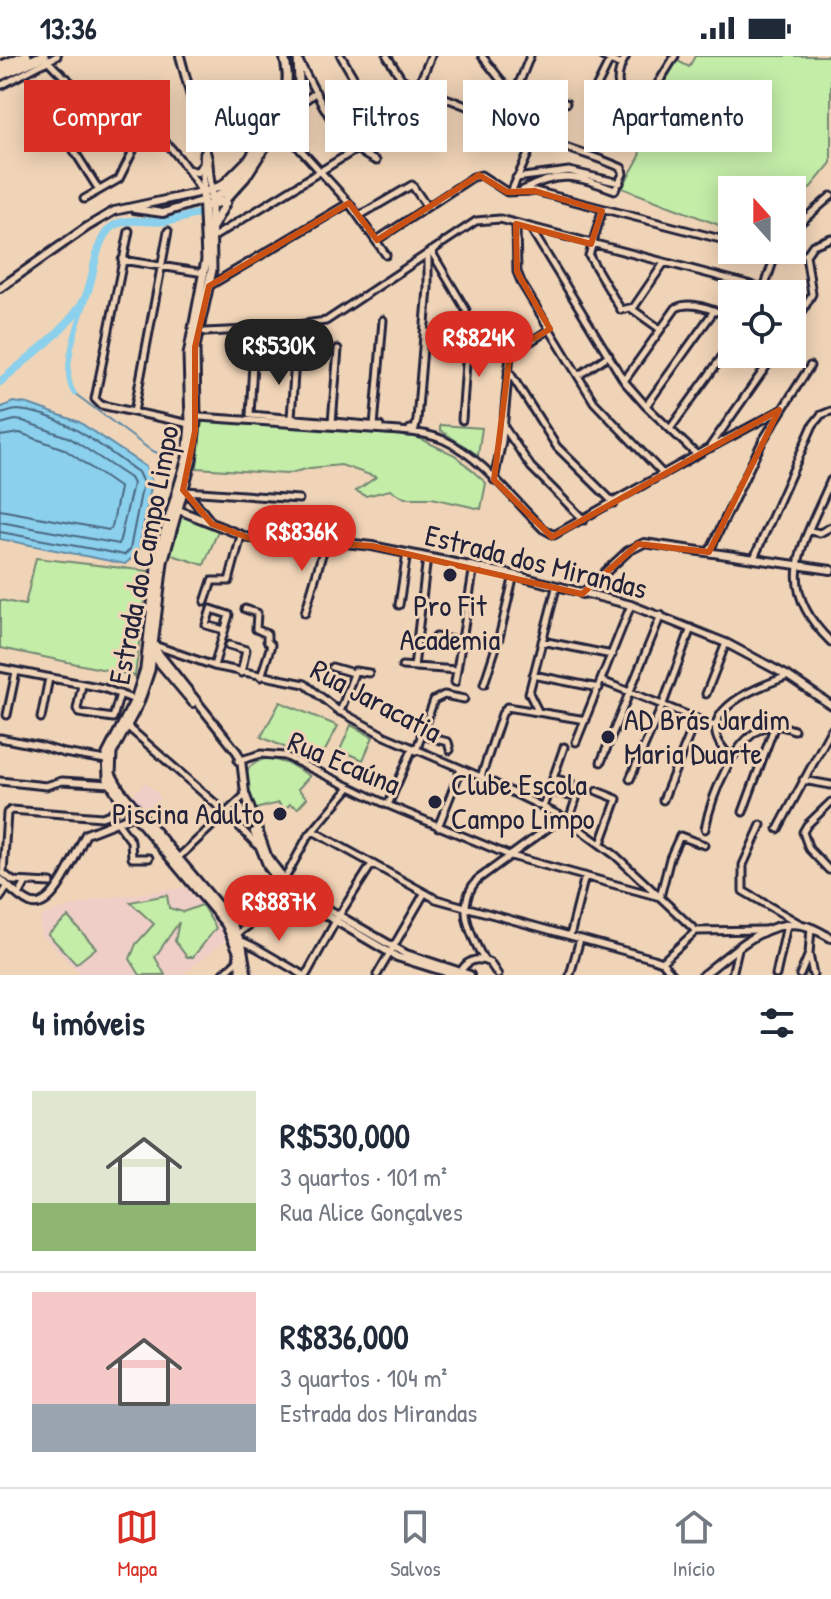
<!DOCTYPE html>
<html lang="pt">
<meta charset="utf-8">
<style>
body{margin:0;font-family:"Patrick Hand",sans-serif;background:#f2f2f3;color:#1f2937;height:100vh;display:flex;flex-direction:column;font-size:30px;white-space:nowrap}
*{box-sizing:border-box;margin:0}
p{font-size:26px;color:#747a83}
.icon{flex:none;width:44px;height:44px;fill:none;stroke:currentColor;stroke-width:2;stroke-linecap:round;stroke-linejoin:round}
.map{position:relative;height:919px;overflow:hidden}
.drawer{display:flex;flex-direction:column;background:#fff;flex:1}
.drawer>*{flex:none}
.banner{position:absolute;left:24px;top:24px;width:784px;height:72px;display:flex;gap:16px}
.needle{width:52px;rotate:339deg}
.controls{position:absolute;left:718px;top:120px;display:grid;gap:16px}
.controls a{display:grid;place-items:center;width:88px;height:88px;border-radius:0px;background:#fff;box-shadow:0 4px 20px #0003;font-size:40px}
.price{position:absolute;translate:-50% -68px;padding:0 18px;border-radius:28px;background:#d93025;color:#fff;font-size:26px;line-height:52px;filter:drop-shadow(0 2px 4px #0008)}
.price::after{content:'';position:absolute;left:50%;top:48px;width:24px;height:18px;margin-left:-12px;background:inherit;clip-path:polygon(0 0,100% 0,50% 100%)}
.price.on{background:#222;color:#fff}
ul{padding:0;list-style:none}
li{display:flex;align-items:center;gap:24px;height:200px;padding:0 32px}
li+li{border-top:2px solid #e0e1e3}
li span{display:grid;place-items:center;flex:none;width:224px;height:160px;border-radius:0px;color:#555}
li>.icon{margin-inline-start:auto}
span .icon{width:96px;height:96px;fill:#fffc;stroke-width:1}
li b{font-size:34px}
h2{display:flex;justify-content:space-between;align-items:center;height:96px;padding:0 32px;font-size:34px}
.tag{padding:0 28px;border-radius:0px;background:#fff;box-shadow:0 4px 20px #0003;font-size:28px;line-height:72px}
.tag.on{background:#d93025;color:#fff}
.status{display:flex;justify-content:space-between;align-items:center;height:56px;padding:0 40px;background:#fff;direction:ltr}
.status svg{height:22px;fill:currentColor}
.tab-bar{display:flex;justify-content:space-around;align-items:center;height:112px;border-top:2px solid #e0e1e3;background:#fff;font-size:22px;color:#747a83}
.tab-bar a{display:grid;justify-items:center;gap:4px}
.tab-bar .on{color:#d93025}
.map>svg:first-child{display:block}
</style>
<div class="status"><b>13:36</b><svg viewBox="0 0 49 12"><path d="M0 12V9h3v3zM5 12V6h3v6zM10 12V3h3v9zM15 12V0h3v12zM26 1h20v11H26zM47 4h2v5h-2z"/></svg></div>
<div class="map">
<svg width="831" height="919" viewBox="0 0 831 919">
<rect width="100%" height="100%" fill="#f0d4b7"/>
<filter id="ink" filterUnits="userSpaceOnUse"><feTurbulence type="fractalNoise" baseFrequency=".0125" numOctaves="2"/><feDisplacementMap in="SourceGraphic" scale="16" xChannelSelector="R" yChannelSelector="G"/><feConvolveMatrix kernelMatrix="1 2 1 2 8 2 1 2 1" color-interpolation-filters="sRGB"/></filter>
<g filter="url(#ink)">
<path fill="#eecec6" d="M146,726L161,741L145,757L130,741Z
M189,831L216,860L229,882L183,919H81L40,877L41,860L97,843Z"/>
<path fill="#c4eda8" stroke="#738872" stroke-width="2" d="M695,0H831V107L800,144L808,156L792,170V134H732V174L622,132L640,100L637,73L676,4L689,11Z
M202,361L416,381L455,399L486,427L481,453L432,442H405L390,434L366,440L356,435L376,421L341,409L310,412L286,418L197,412Z
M440,369L482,372L478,399L440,374Z
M182,460L218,475L204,509L169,498L176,468Z
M36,502L148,515L135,620L0,592V544L25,549Z
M280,646L338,670L319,706L261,681Z
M351,669L373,681L363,704L340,694Z
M268,702L289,708L310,720L298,733L307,742L298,752L290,748L283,756L279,747L251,754C246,728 236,710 268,702Z
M167,839L169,852L183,856L202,849L216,872L193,901H187L175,885L179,866L155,901L165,919H140L130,903L136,888L154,868L130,846Z
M68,861L96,892L76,908L48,878Z"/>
<path fill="#8bd0ec" stroke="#618aa5" stroke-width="2" d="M13,346L28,348L79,366L146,411L152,426L138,497L125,508L0,483V352Z"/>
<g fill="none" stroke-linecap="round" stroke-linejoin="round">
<path stroke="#4c6882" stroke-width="2" d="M0,358C7,357 12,354 18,354C63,357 103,392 138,416L143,427L130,493L125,499L0,476
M0,368L15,364L23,365L70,382L130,422L133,428L119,488L0,466
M0,380L20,377L64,393L120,432L112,471L109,474L0,454"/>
<path stroke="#618aa5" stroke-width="2" d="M74,337L149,393L174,405"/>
<path stroke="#8bd0ec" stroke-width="5" d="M74,337C59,316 79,264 87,241"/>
<path stroke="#8bd0ec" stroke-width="8" d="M0,326C28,301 65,277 84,244C95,226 93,183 113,170C129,160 150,168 167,165C177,164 187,160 197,158"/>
<path stroke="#c7b09e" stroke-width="5" stroke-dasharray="5 2.5" stroke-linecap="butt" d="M124,637L130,635"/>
<g stroke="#22223b" stroke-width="11">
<path id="street" d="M44,0C58,17 78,34 97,43C111,51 128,56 141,65C166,82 186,109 201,135
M341,0L359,31
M387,0L401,22L408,27L537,78L511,136
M482,0L526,56L523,72
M602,0L610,4
M626,0C616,17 612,39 636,45L654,34L675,0
M300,7C319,42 338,88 376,105
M0,30L57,0
M418,31L431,0
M514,40L530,0
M94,42L73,93L99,134
M290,56L316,36
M51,60L67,22
M279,70L349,147L386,199
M605,77L593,65L590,49L594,36L610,4L621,9
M537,78L551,47H566
M516,122L569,115L620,127
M523,134C560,114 577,120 615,134L623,118L622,112C594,99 564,93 536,79
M84,143L119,123L134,93
M602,155L589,200L621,254L634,251L664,207
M359,160L412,129L427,151
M516,168L517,216L522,228L594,346L663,418
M531,173L624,325L646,350L697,399
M792,174L831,140
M129,175L95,343L101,349L190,368
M212,182L355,94
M377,184L473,121L481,119L507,136L535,135L732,186
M443,187L476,165L500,163L763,232
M122,204L204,217
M209,230L349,147
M762,238L777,194
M632,253L660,273
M255,274L250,359L380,370
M792,274L812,238L806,199L813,189L831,182
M205,276L269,273L326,265L439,190
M424,276L468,279L466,254L431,195
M508,314L557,391L614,447
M578,320L609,299
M624,325L676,252C692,243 716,256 732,261
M646,350L714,255
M134,356L168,175
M199,361L400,375C415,376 430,378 444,384C480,400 515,445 543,473L554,479L709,392L775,298
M291,362L295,303
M462,364L468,279
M332,366L338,293
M374,370L383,264
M504,371L531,411L584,464
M410,373H415L417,364L428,232V197
M670,373L732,287
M710,392L779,355
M494,424L502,385L510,299L550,273
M831,424C804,488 771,528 831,586
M186,435L299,443
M810,475L820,477L831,471
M709,496L763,384L810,310
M754,502L813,369L821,359L831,355
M205,546L212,525H229L241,480
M399,549L407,497
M245,553L257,557L256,573L267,578V585L271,589L261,621
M305,557L326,485
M436,581L463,586
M542,585L612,599
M154,589L214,610L305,628L336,653L385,680L481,721L563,761L616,800L696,875L766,874
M229,589L246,594L241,617
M214,610L229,559L211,553L206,569L224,574
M402,610L457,614
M332,611L353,617
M414,611L427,501
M0,612L103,632L135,644
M533,619L599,632
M602,625L715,670
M455,626L474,510
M484,628L499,582L514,519
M82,629L77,653L79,657L113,662L120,638
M706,638L726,587
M538,655L529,637L556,532
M340,656L355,615L369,617
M7,659L16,616
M41,662L49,622
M127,670L226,757L258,790
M421,679L448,686L450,694
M0,682L41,690L64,697L106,704
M576,686L631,549
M416,695L434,644L444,639L464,643
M732,702C684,658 753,633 788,620
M238,705L261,698L285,700L388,749L511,800L660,841L670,802L680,780L704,789
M601,706L661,559
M481,721L502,658L507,651L586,664
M553,722L571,727
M630,723L663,648L691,572
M803,724L831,729
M0,725L46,730L62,725L110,728
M549,735L574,741L576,743L571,758
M597,735L617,743L601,787
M663,744L696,663
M388,749L412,694
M543,751L564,691
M743,756L775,669
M117,766L131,785L132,802H149
M761,769L743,809V835L802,869
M438,771L461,713
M705,773C711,742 734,678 769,670C777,668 786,671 794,674
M778,773L831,674
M313,775L436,843L654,903L662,906L673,919
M178,802L245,739
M829,814L809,793L803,776L807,769L831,746
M284,824L307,782L350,731
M51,827L13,825L3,817L7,757L11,754L102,761L110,758L123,746
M19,839L26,826
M0,842L8,830
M811,872L809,898L813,919
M237,878L273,852L288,835
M570,880L585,820
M240,884L257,892L303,919
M484,904C470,878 455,849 477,824L563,761
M662,906L696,875
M222,919L239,903
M306,919L338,861L372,808
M377,919L424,838
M459,919C465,905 476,900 490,907L498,919
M570,919L580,883
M732,919L738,893
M776,919L787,869
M800,919L809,898"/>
</g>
<g stroke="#22223b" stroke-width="12">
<path id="secondary" d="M189,114L197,116L202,110
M203,135L204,98
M134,153L163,157L204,144
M0,232L87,171L114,155L211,134L208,103L180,0
M180,433L188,437L210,465
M176,453L249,482L318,484L372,490L514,519L631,549L726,587L788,620L831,649
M582,538L628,495L644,487L831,514
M152,589L237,696L241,704L245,737L268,802L291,832L406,898L470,919
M151,597L193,647
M254,776L268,811L287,836L397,901L455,919
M0,823C9,831 19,842 30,847C54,858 77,793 86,778L137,758
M703,919C729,899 766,862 802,869C813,871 822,877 831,882"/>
</g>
<g stroke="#22223b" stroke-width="13">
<path id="primary" d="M203,135L206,204L188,299L190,368L187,402L157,503L145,613L135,644L107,698L108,723L117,738L226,868L238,895L241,919
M210,142C214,141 217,141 221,138C239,126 281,53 286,31C289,20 286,10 284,0
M209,149L224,145L245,122L293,47L299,28L298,0
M213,170L226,146
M247,919L242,890L230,864L120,734L111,718L112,697L139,647L150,614L163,506L192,403L196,366L195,291L212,214L211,134L223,129L247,105"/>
</g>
<g stroke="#22223b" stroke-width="15">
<path id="highway" d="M0,11L26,0
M0,19L43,0"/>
</g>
<use href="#street" stroke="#f0d4b7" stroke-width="5"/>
<use href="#secondary" stroke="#f0d4b7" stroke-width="6"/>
<use href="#primary" stroke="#f0d4b7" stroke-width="7"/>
<use href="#highway" stroke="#f0d4b7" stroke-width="9"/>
</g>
</g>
<path fill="none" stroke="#ca5113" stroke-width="6" stroke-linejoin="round" d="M479,119L507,136L535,135L602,155L591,188L516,168L517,216L550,273L510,296L494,424L552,481L779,354L709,496L638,488L582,538L372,490L249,482L212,468L183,434L195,375V291L209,230L349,147L377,184Z"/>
<g fill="#22223b" stroke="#f0d4b7" stroke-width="3">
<circle cx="450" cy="519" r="8"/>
<circle cx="608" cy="681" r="8"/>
<circle cx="435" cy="746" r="8"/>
<circle cx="280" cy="758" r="8"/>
</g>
<g text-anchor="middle" stroke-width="6" stroke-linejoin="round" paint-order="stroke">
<g font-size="30" fill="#22223b" stroke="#f0d4b7">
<text transform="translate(144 499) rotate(-79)" y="10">Estrada do Campo Limpo</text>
<text transform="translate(536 506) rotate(14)" y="10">Estrada dos Mirandas</text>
<text transform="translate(376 645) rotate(28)" y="10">Rua Jaracatia</text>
<text transform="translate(344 707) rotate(23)" y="10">Rua Ecaúna</text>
</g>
<g font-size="30" fill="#22223b" stroke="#f0d4b7" text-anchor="start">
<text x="450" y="560" text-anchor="middle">Pro Fit<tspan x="450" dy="34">Academia</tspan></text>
<text x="624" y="674">AD Brás Jardim<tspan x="624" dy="34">Maria Duarte</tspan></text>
<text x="451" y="739">Clube Escola<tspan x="451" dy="34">Campo Limpo</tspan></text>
<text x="264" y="768" text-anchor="end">Piscina Adulto</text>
</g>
</g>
</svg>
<div class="controls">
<a><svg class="needle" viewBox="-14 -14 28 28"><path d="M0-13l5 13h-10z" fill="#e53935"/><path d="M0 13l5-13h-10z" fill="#747a83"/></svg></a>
<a><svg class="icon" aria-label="locate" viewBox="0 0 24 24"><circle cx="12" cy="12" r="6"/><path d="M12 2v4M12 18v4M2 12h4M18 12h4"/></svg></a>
</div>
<b class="price" style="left:479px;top:323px">R$824K</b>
<b class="price on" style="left:279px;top:331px">R$530K</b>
<b class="price" style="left:302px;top:517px">R$836K</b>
<b class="price" style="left:279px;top:887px">R$887K</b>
<div class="banner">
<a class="tag on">Comprar</a>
<a class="tag">Alugar</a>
<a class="tag">Filtros</a>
<a class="tag">Novo</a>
<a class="tag">Apartamento</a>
</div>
</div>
<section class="drawer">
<h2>4 imóveis<svg class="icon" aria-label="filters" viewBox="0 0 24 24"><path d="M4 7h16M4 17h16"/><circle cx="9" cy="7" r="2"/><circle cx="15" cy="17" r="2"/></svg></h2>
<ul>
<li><span style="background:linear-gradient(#dfe7d0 70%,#8fb573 0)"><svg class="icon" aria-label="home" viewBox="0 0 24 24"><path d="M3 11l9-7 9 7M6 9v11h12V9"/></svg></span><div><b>R$530,000</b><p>3 quartos · 101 m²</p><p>Rua Alice Gonçalves</p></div></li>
<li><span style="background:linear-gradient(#f6c9c9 70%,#9aa5b1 0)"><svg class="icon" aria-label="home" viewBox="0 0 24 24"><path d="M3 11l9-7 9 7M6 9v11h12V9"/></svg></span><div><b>R$836,000</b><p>3 quartos · 104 m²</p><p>Estrada dos Mirandas</p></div></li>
</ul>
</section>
<nav class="tab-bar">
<a class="on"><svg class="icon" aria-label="map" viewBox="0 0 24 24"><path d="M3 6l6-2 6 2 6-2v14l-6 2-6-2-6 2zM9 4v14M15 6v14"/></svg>Mapa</a>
<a><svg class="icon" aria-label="saved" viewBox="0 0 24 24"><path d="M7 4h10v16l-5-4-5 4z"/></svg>Salvos</a>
<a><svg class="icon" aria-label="home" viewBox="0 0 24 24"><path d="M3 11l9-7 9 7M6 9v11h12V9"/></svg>Início</a>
</nav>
